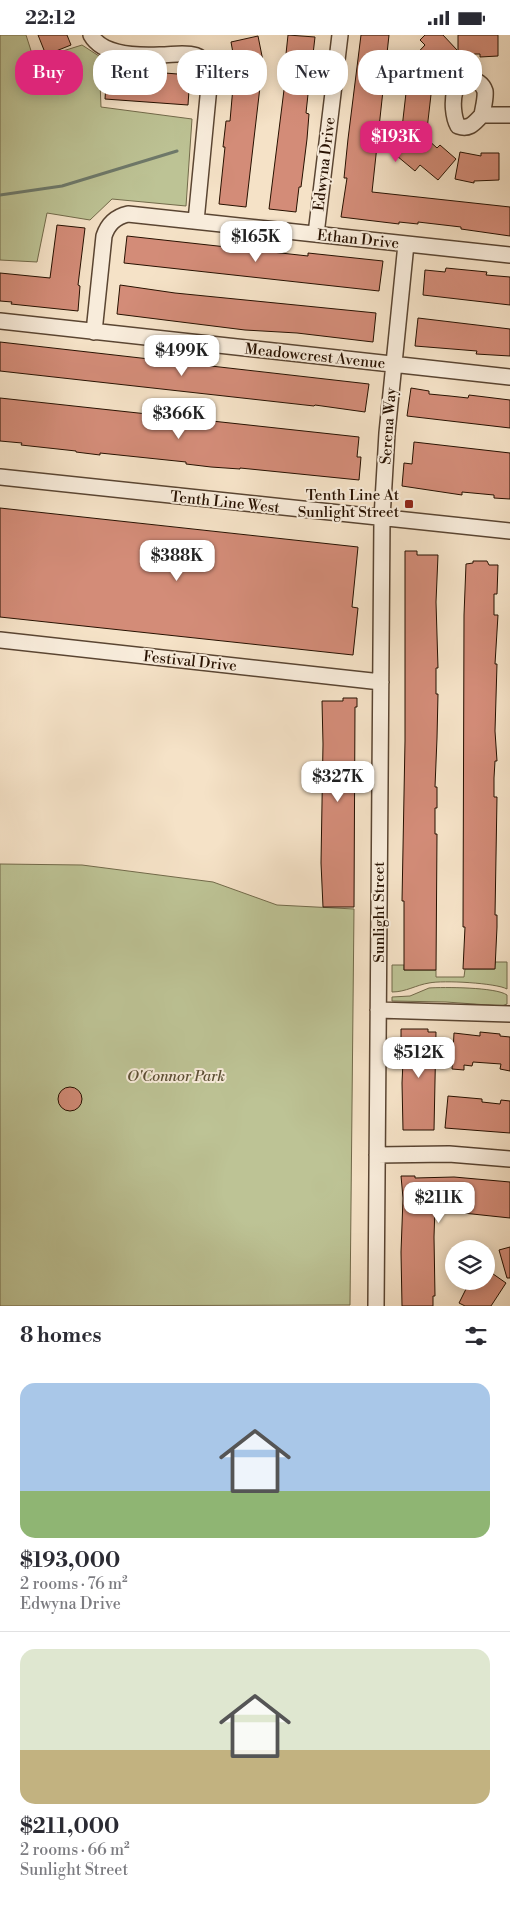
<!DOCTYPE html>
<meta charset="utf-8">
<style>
body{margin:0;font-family:"Libre Bodoni",serif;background:#f7f7f7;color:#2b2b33;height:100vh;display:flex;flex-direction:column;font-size:19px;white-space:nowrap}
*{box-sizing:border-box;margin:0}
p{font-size:16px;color:#7c7c81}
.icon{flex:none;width:28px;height:28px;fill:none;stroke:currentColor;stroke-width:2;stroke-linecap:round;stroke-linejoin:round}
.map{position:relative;height:1271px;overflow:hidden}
.side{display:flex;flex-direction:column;background:#fff;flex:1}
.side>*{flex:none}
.top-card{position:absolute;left:15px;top:15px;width:480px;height:45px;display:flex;gap:10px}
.fabs{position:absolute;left:445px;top:1205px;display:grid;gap:10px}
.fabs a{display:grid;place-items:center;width:50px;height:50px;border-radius:50%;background:#fff;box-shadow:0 2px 12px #0003;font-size:25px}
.price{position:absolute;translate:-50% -42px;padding:0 11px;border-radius:10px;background:#fff;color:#222;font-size:16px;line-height:32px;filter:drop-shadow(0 1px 2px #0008)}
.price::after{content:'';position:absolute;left:50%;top:30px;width:15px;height:11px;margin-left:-8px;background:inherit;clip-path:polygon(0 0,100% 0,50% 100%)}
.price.on{background:#db2777;color:#fff}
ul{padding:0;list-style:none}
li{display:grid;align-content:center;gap:10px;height:265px;padding:0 20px}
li+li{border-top:1px solid #e1e1e2}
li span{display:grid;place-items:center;height:155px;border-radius:15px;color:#555}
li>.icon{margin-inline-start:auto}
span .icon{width:90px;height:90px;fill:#fffc;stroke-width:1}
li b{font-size:21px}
h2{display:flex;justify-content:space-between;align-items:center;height:60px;padding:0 20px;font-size:21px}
.chip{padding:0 18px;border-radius:20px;background:#fff;box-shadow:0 2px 12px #0003;font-size:18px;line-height:45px}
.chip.on{background:#db2777;color:#fff}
.status{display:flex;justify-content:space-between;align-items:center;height:35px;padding:0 25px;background:#fff;direction:ltr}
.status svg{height:14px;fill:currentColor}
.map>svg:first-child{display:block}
</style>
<div class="status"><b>22:12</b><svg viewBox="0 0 49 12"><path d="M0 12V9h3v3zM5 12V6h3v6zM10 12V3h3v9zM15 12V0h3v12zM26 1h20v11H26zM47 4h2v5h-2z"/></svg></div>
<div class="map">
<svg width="510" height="1271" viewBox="0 0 510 1271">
<rect width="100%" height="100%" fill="#f5e2c7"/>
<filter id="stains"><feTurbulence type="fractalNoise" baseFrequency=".004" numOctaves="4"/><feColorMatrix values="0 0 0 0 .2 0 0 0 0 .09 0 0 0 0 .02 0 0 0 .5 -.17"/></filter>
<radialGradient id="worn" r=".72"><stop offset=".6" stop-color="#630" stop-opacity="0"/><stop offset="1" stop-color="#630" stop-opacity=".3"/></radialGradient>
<path fill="#bdc395" stroke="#726a4a" d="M0,0H26L34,25L82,10L99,21L101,72L192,84L186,171L112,164L90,185L47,178L37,227L0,225Z
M0,829L82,830L213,847L277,870L354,874L350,1270L0,1271Z
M495,927H507V954C496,948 443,945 429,948C416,950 406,957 392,957V930H404V935H436V942H464L465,934H494Z
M429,953C443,952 496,952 507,960V969L502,971L446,967L392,966V962L410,961Z"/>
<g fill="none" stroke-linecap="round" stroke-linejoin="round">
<path stroke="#6e796a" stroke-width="3" d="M0,160L62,151L177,116"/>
</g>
<path fill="#d38c78" stroke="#271100" d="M38,0H67L71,10L46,20Z
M288,0L315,2L312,28H315L313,50H309L306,78L309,79L307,104L301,152H299L296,177L269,174L285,47H283Z
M361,0H389L372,157L510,172V201L461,194V192L418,187V189L399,187V189L341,182L347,143H344L348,104Z
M425,0H443L457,15L440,30L426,47L407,29L425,10L420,5Z
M458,0H498V21L480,22V19H458Z
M258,1L263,26L246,172L219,169L225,112H223L226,86H230L235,29L231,7Z
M107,35L165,41V38L190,40L188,70L105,64Z
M407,49L432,51L426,103L437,113L440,110L456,124L438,145L420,130L415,136L397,121L420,95L402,93Z
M460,117L481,121V118H499V145L474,146V148L455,144Z
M57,190L85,193L78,250L80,251L78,276L11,269L12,267L0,266V238L50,243Z
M127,201L308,221V218L383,226L379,256L124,228Z
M446,233L487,237L486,240L510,242V270L423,260L425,235L445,237Z
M120,250L175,258L376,278L373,307L297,298L245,295L117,279Z
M418,283L510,294V321L476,319L477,316L415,311Z
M0,307L369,349L365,377L315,370L314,371L0,336Z
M411,353L429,356V359L450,361L468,363L469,360L510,365V393L407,381Z
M0,363L359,402L357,422H361L359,445L240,433V434L211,432L186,429V427L100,418V420L76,417V416L21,410L22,408L0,406Z
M414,407L510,418V464L494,463V460L462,457V460L402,451L404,428L412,429Z
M0,473L358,512L352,572L358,573L353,620L0,582Z
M405,516H417V520H438L436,567L438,633H436V659H438L437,703L435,752H437V773H435V799H437L436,935H404V866H402L405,706Z
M473,526H487L489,530H498L497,559H494V580H498L495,629H497L495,696L497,726H495L494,743V762H497L495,880H497V892L495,934H463L465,892H463L464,580L466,529L473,528Z
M343,663H357V672H355L354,872H323L321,828L323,709L322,666H343Z
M401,994H428V997H436L434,1095H403L402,1048L404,1003H401Z
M480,997L500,999V1001L510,1002V1036L500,1034L501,1029L473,1027L472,1031L464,1030V1035L452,1034L454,998L480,1001Z
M58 1064a12 12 0 1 1 24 0a12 12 0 1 1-24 0Z
M448,1061L482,1064V1067L500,1069L501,1065L510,1066V1098L445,1093Z
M401,1141H415V1143L454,1142L510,1147V1183L463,1178L464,1174L435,1171L434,1202L435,1261H433V1271H402L401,1217L403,1163Z
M510,1212V1243H507L499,1215Z
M486,1234L506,1248L491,1271H465L459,1268L470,1246H486Z"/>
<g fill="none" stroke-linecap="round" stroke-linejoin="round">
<g stroke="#5a4532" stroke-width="18">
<path id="minor" d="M91,0C103,21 138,21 160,20C180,20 205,11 210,41L196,186
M482,80C483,73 486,63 485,56C480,41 460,41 455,56C452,66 453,82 458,91C470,95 474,88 482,80H510
M316,199L340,0
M0,286L510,342
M94,297L104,201C108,189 115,182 128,179L510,220
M0,442L510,496
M0,605L381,647
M378,975L510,979
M377,1120L449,1119L510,1124
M376,1271L382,483L387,398L406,209"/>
</g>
<use href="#minor" stroke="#f8ecdb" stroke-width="15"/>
</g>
<rect fill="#8f2418" stroke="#f8ecdb" stroke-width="2" x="404" y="464" width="10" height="10" rx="2.5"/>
<g text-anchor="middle" stroke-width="4" stroke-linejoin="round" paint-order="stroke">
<g font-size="15" fill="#271100" stroke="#f8ecdb">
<text transform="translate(324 129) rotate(-83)" y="5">Edwyna Drive</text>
<text transform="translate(358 204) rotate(6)" y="5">Ethan Drive</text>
<text transform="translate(315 321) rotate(6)" y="5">Meadowcrest Avenue</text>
<text transform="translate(388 391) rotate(-86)" y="5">Serena Way</text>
<text transform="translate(225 467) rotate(6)" y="5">Tenth Line West</text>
<text transform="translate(190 626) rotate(6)" y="5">Festival Drive</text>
<text transform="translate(379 877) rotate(-90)" y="5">Sunlight Street</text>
</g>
<g font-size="15" fill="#271100" stroke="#f8ecdb" text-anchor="end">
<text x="399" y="465">Tenth Line At<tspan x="399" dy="17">Sunlight Street</tspan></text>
</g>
<g font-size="15" font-style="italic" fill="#5c4f34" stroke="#f8ecdb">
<text x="176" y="1046">O'Connor Park</text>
</g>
</g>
<rect width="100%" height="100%" filter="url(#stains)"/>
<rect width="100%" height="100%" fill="url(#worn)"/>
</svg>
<div class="fabs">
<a><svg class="icon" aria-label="layers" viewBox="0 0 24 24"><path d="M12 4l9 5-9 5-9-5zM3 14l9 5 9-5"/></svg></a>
</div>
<b class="price on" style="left:396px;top:128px">$193K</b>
<b class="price" style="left:256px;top:228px">$165K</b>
<b class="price" style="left:182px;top:342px">$499K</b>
<b class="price" style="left:179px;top:405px">$366K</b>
<b class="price" style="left:177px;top:547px">$388K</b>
<b class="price" style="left:338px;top:768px">$327K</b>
<b class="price" style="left:419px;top:1044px">$512K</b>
<b class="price" style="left:439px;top:1189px">$211K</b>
<div class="top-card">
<a class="chip on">Buy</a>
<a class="chip">Rent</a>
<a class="chip">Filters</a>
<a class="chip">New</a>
<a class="chip">Apartment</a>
</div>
</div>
<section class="side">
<h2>8 homes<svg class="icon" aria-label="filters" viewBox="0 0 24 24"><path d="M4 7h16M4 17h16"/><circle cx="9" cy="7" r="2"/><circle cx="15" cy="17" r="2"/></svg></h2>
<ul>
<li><span style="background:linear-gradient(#a9c7e8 70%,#8fb573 0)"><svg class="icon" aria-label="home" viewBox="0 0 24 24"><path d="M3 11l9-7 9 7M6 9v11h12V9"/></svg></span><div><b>$193,000</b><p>2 rooms · 76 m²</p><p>Edwyna Drive</p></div></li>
<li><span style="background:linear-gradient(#dfe7d0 65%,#c2b280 0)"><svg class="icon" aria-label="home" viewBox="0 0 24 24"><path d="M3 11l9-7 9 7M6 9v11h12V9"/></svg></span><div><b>$211,000</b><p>2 rooms · 66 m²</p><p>Sunlight Street</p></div></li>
</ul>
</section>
